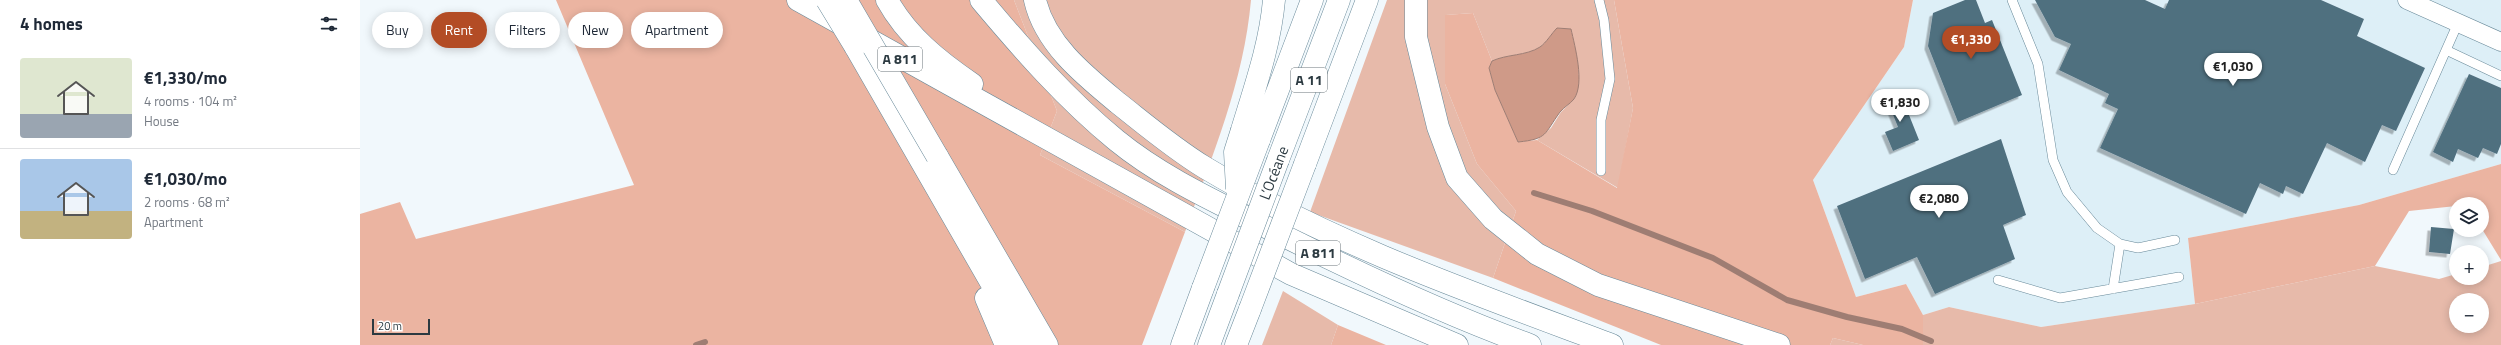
<!DOCTYPE html>
<meta charset="utf-8">
<style>
body{margin:0;font-family:"Titillium Web",sans-serif;background:#f2f2f3;color:#1f2937;height:100vh;display:flex;flex-direction:column;font-size:15px;white-space:nowrap}
*{box-sizing:border-box;margin:0}
p{font-size:13px;color:#747a83}
.icon{flex:none;width:22px;height:22px;fill:none;stroke:currentColor;stroke-width:2;stroke-linecap:round;stroke-linejoin:round}
.map{position:relative;flex:1;overflow:hidden}
.panel{display:flex;flex-direction:column;background:#fff;width:360px}
.panel>*{flex:none}
.top-card{position:absolute;left:12px;top:12px;width:380px;height:36px;display:flex;gap:8px}
.buttons{position:absolute;left:2089px;top:197px;display:grid;gap:8px}
.buttons a{display:grid;place-items:center;width:40px;height:40px;border-radius:50%;background:#fff;box-shadow:0 2px 10px #0003;font-size:20px}
.scale{position:absolute;left:12px;bottom:10px;width:58px;box-sizing:border-box;padding-left:4px;border:2px solid #2c3a41;border-top:0;font-size:11px;line-height:14px;white-space:nowrap;color:#2c3a41;-webkit-text-stroke:3px #fff;paint-order:stroke}
.price{position:absolute;translate:-50% -34px;padding:0 9px;border-radius:14px;background:#fff;color:#222;font-size:13px;line-height:26px;filter:drop-shadow(0 1px 2px #0008)}
.price::after{content:'';position:absolute;left:50%;top:24px;width:12px;height:9px;margin-left:-6px;background:inherit;clip-path:polygon(0 0,100% 0,50% 100%)}
.price.selected{background:#b34c25;color:#fff}
ul{padding:0;list-style:none}
li{display:flex;align-items:center;gap:12px;height:100px;padding:0 20px}
li+li{border-top:1px solid #e0e1e3}
li span{display:grid;place-items:center;flex:none;width:112px;height:80px;border-radius:4px;color:#555}
li>.icon{margin-inline-start:auto}
span .icon{width:48px;height:48px;fill:#fffc;stroke-width:1}
li b{font-size:17px}
h2{display:flex;justify-content:space-between;align-items:center;height:48px;padding:0 20px;font-size:17px}
.tag{padding:0 14px;border-radius:18px;background:#fff;box-shadow:0 2px 10px #0003;font-size:14px;line-height:36px}
.tag.selected{background:#b34c25;color:#fff}
main{display:flex;flex:1;min-height:0}
.map>svg:first-child{display:block}
</style>
<main>
<section class="panel">
<h2>4 homes<svg class="icon" aria-label="filters" viewBox="0 0 24 24"><path d="M4 7h16M4 17h16"/><circle cx="9" cy="7" r="2"/><circle cx="15" cy="17" r="2"/></svg></h2>
<ul>
<li><span style="background:linear-gradient(#dfe7d0 70%,#9aa5b1 0)"><svg class="icon" aria-label="home" viewBox="0 0 24 24"><path d="M3 11l9-7 9 7M6 9v11h12V9"/></svg></span><div><b>€1,330/mo</b><p>4 rooms · 104 m²</p><p>House</p></div></li>
<li><span style="background:linear-gradient(#a9c7e8 65%,#c2b280 0)"><svg class="icon" aria-label="home" viewBox="0 0 24 24"><path d="M3 11l9-7 9 7M6 9v11h12V9"/></svg></span><div><b>€1,030/mo</b><p>2 rooms · 68 m²</p><p>Apartment</p></div></li>
</ul>
</section>
<div class="map">
<svg width="2141" height="345" viewBox="0 0 2141 345">
<defs>
<filter id="shadow"><feDropShadow dx="-3.5" dy="3.5" stdDeviation="0" flood-color="#0004"/></filter>
</defs>
<rect width="100%" height="100%" fill="#f1f8fc"/>
<path fill="#ddeff7" d="M1553,0H2141V164L1999,205L1828,238L1835,304L1681,327L1589,307L1563,315L1546,284L1496,297L1453,180L1544,47Z"/>
<path fill="#e7baaa" fill-rule="evenodd" d="M654,0H891C884,81 852,156 825,232L680,155L697,111Z
M1027,0H1254L1273,108L1258,188L1177,140L1191,128L1201,112L1215,98L1219,73L1211,29L1197,28C1192,34 1186,43 1180,47C1166,56 1147,54 1132,61L1113,13L1086,15L1085,84L1117,164L1156,211L1133,278L950,212Z
M2141,261V345H1563V315L1589,307L1681,327L1835,304L2015,266L2079,279L2096,274V278H2122V267ZM2096,300H2122V326H2096Z
M923,291L978,325L971,345H902Z
M1473,338L1503,345H1470Z"/>
<path fill="#ebb4a1" d="M196,0H654L697,111L680,155L825,232L782,345H0V214L40,202L56,239L274,185Z
M1254,0H1553L1544,47L1453,180L1496,297L1546,284L1563,315V345H1503L1473,338L1470,345H1301L1133,278L1156,211L1117,164L1085,84V15L1113,13L1132,61L1129,68L1135,90L1158,142L1177,140L1257,188L1273,108Z
M2141,164V260L2122,229V204H2096V206L2049,211L2015,266L1835,304L1828,238L1999,205Z
M978,325L1026,345H971Z"/>
<path fill="#cf9a88" stroke="#9e7d73" d="M1197,28L1211,29C1215,47 1225,83 1214,99C1210,104 1204,107 1200,112C1184,134 1188,139 1158,142L1135,90L1129,68L1132,61C1147,54 1166,56 1180,47C1186,43 1192,33 1197,28Z"/>
<g fill="none" stroke-linecap="round" stroke-linejoin="round">
<path stroke="#9e7d73" stroke-width="6" d="M1174,193L1232,211L1353,258L1427,300L1487,317L1542,329L1571,341
M336,345L345,342"/>
</g>
<path fill="#506f7f" filter="url(#shadow)" d="M1605,0H1616L1625,23L1632,20L1662,95L1598,122L1568,46L1573,13Z
M1675,0H1785L1805,9L1809,0H1961L2004,19L1997,36L2065,68L2036,131L2022,125L2005,162L1967,143L1943,194L1926,186L1923,194L1900,183L1886,214L1740,148L1758,109L1745,103L1749,94L1699,70L1711,44L1695,37Z
M2109,74L2141,88V144L2137,154L2123,148L2118,158L2098,149L2093,162L2073,152Z
M1539,90L1559,140L1533,151L1525,132L1538,127L1525,95Z
M1641,139L1666,215L1643,225L1655,259L1575,294L1557,257L1505,279L1477,206Z
M2071,227L2094,229L2090,254L2069,252Z"/>
<g fill="none" stroke-linecap="round" stroke-linejoin="round">
<g stroke="#688999" stroke-width="10">
<path id="lane" d="M1239,0L1244,20L1250,79L1241,120V171
M1652,0L1678,64L1693,160L1707,192L1737,228L1760,244L1778,248L1815,240
M2086,50L2141,76
M2033,170L2098,23
M1638,280L1700,298L1819,277
M1753,289L1760,244"/>
</g>
<g stroke="#688999" stroke-width="19">
<path id="street" d="M2047,0L2141,42"/>
</g>
<g stroke="#688999" stroke-width="23">
<path id="highway" d="M438,0L931,274L1097,345
M527,0C547,36 578,61 612,84
M621,0C663,50 706,99 756,140C800,176 852,200 902,225C989,269 1079,312 1170,345
M675,0C685,44 724,75 758,103C786,125 813,148 844,167C972,244 1113,293 1252,345
M1056,0V37L1078,127L1097,178L1133,219L1177,254L1238,285L1419,345
M495,46L667,345
M882,130C895,87 910,45 914,0
M899,140L952,0
M577,156L687,345
M918,160L979,0
M945,164L1007,0
M626,298L646,345
M822,345L843,288
M849,345L868,294
M876,345L890,309"/>
</g>
<use href="#lane" stroke="#fff" stroke-width="9"/>
<use href="#street" stroke="#fff" stroke-width="18"/>
<use href="#highway" stroke="#fff" stroke-width="22"/>
<g stroke="#688999" stroke-width="23" stroke-linecap="butt">
<path id="highway-bridge" d="M467,0L495,46
M486,0L577,156
M877,189L875,152L882,130
M843,288L899,140
M868,294L918,160
M890,309L945,164"/>
</g>
<use href="#highway-bridge" stroke="#fff" stroke-width="22"/>
</g>
<g text-anchor="middle" stroke-width="4" stroke-linejoin="round" paint-order="stroke">
<g fill="#fff" stroke="#6b757a" stroke-width="1">
<rect x="518" y="47" width="44" height="24" rx="3"/>
<rect x="931" y="68" width="36" height="24" rx="3"/>
<rect x="936" y="241" width="44" height="24" rx="3"/>
</g>
<g font-size="14" font-weight="bold" fill="#2c3a41">
<text x="540" y="64">A 811</text>
<text x="949" y="85">A 11</text>
<text x="958" y="258">A 811</text>
</g>
<g font-size="15" fill="#2c3a41" stroke="#fff">
<text transform="translate(914 173) rotate(-69)" y="5">L’Océane</text>
</g>
</g>
</svg>
<div class="buttons">
<a><svg class="icon" aria-label="layers" viewBox="0 0 24 24"><path d="M12 4l9 5-9 5-9-5zM3 14l9 5 9-5"/></svg></a>
<a>+</a>
<a>−</a>
</div>
<div class="scale">20 m</div>
<b class="price selected" style="left:1611px;top:60px">€1,330</b>
<b class="price" style="left:1873px;top:87px">€1,030</b>
<b class="price" style="left:1540px;top:123px">€1,830</b>
<b class="price" style="left:1579px;top:219px">€2,080</b>
<div class="top-card">
<a class="tag">Buy</a>
<a class="tag selected">Rent</a>
<a class="tag">Filters</a>
<a class="tag">New</a>
<a class="tag">Apartment</a>
</div>
</div>
</main>
